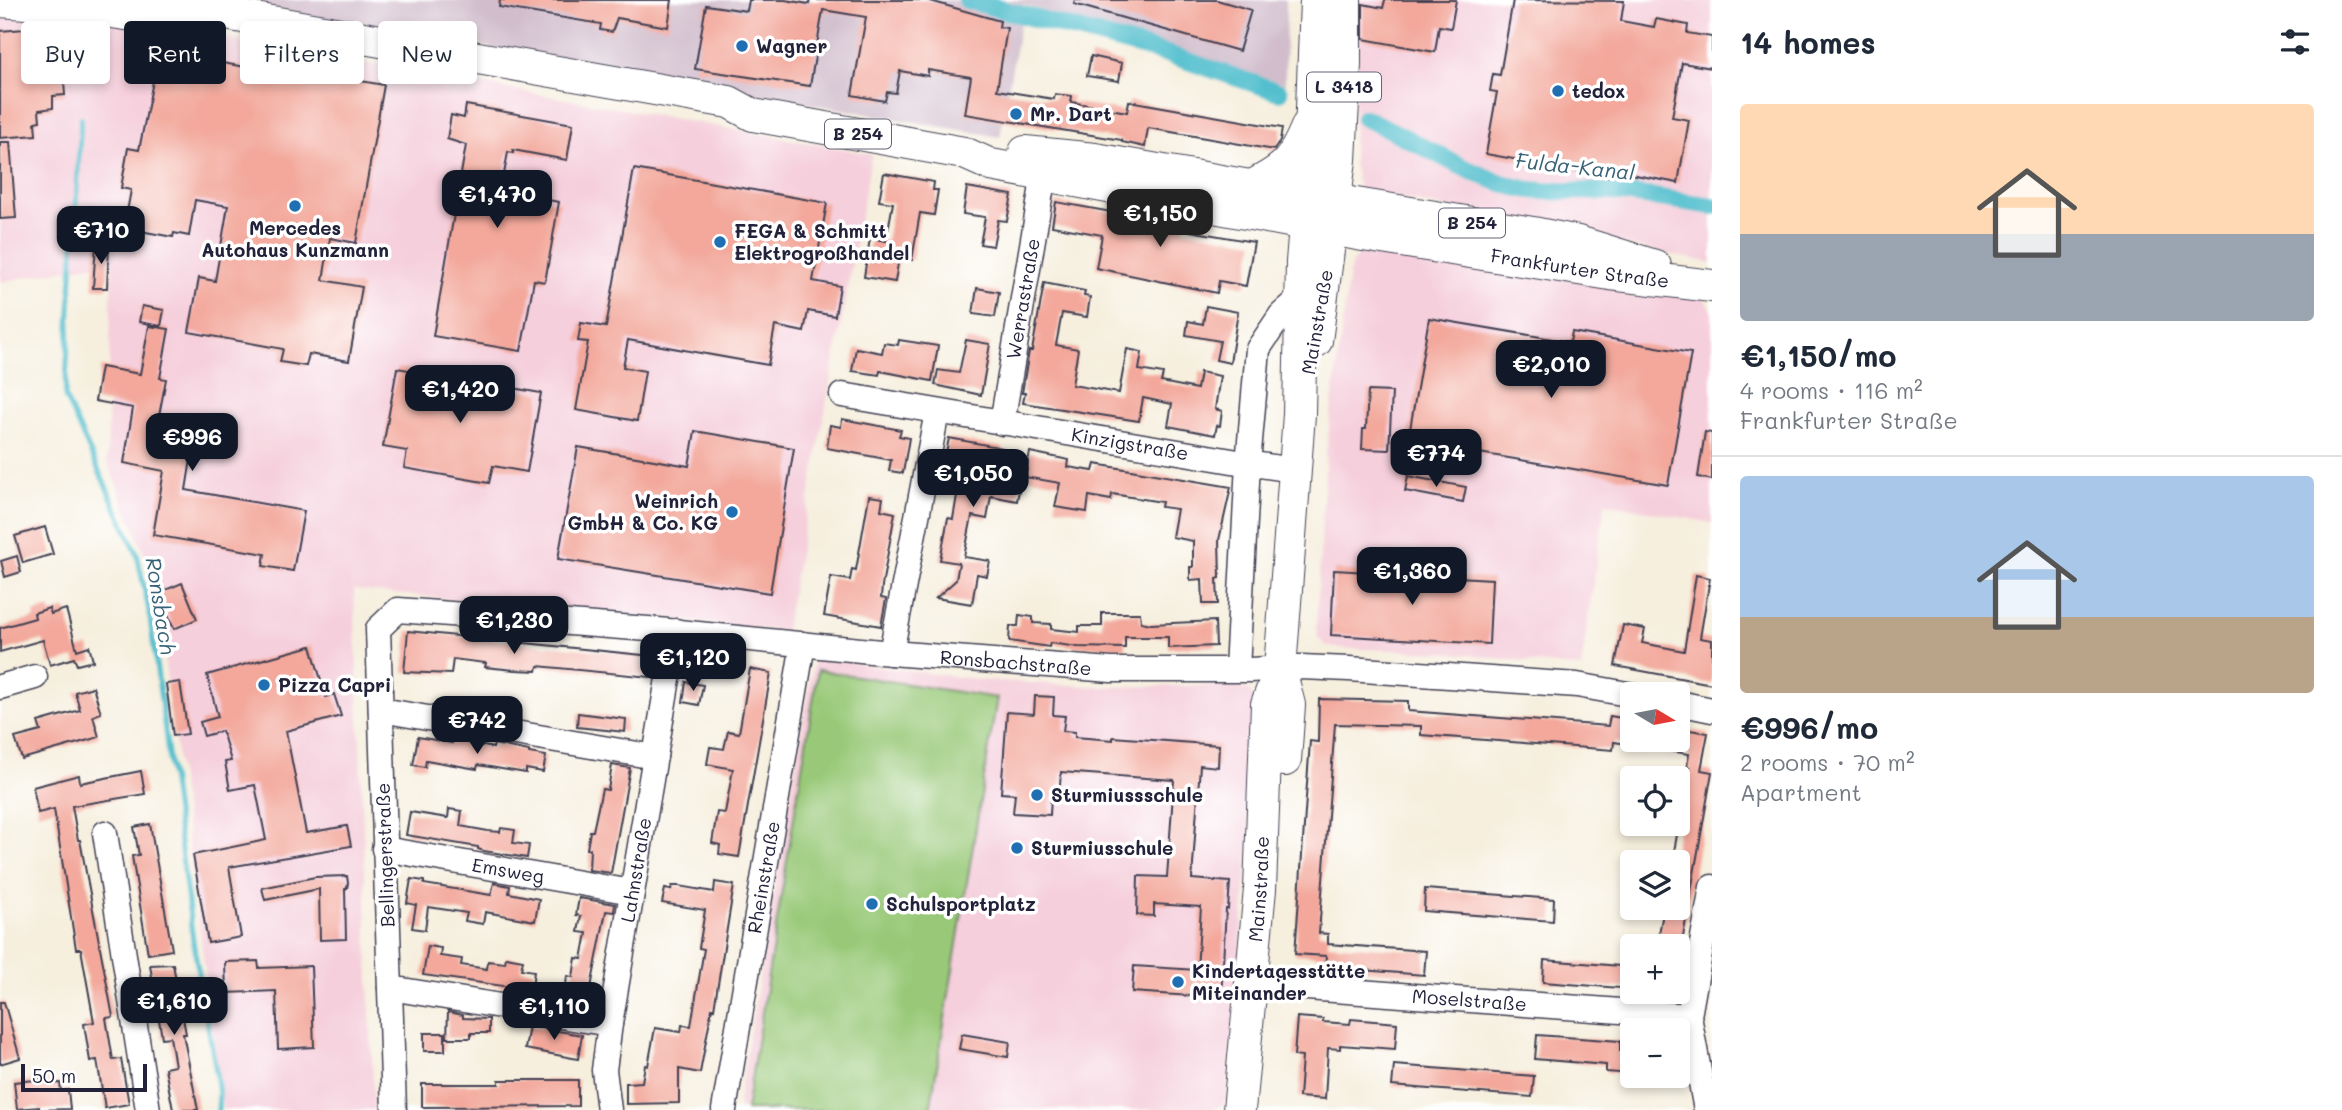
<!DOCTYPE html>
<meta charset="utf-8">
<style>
body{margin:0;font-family:Mali,sans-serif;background:#f2f2f3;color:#1f2937;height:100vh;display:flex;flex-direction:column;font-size:26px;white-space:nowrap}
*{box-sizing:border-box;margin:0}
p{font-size:23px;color:#747a83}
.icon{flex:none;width:38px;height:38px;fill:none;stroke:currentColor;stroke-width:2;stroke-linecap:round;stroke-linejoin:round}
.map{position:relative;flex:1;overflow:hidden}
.details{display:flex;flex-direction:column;background:#fff;width:630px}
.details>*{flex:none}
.guide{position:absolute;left:21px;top:21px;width:665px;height:63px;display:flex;gap:14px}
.needle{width:46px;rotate:100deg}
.controls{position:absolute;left:1620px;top:682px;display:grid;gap:14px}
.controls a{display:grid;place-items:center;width:70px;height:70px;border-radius:7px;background:#fff;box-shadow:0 4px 10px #0003;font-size:35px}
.scale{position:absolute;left:21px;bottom:18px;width:126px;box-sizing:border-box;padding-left:7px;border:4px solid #22223b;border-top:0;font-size:19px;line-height:24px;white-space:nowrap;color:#22223b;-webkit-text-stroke:5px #fff;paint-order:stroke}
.price{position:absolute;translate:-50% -60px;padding:0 16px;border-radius:14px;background:#111827;color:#fff;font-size:23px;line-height:46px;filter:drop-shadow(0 2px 4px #0008)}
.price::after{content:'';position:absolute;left:50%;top:42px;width:21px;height:16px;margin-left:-10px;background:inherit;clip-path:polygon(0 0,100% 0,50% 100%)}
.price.selected{background:#222;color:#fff}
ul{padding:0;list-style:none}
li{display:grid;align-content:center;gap:14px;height:371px;padding:0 28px}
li+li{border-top:2px solid #e0e1e3}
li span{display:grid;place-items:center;height:217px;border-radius:7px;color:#555}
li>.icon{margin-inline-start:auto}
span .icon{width:126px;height:126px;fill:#fffc;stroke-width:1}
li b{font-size:30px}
h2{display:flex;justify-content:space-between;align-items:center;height:84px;padding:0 28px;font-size:30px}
.chip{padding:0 24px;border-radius:7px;background:#fff;box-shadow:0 4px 10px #0003;font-size:24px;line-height:63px}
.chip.selected{background:#111827;color:#fff}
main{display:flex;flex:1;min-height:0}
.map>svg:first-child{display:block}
</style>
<main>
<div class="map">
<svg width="1712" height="1110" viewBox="0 0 1712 1110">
<rect width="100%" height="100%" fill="#fff"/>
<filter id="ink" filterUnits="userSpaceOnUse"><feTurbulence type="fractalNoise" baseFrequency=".0143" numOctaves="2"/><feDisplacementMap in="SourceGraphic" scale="14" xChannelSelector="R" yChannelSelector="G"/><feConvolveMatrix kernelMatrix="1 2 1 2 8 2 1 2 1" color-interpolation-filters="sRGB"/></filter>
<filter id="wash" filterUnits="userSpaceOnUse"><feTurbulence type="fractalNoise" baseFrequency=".00686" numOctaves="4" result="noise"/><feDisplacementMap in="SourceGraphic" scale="28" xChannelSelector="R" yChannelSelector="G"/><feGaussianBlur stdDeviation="1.57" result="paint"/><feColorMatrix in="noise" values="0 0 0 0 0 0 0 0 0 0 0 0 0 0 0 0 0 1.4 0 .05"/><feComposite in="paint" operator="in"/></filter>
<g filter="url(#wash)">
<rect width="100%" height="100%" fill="#f6efde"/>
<path fill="#f5cfdb" d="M1355,0H1700L1712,2V263L1359,190L1353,164Z
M0,9L70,10L872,154L785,631L354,590L374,1110H223L154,578L107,461L112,261L0,282Z
M1382,248L1703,297L1712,310V523L1605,503L1581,668L1442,652L1335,648L1325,645L1318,638L1316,628L1326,452L1349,273L1352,263L1361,251Z
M814,658L981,680L1102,687L1230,685L1249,690L1254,699L1257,752L1227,1099L1223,1104L1213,1110L740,1109L738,1103Z"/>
<path fill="#d1bdcc" d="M215,0H1286L1285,84L1023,5L1000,137Z"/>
<path fill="#99c978" stroke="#5e765a" stroke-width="2" d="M818,670L997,698L930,1110H746Z"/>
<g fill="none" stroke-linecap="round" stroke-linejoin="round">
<path stroke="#53bfce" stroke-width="5" d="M81,118L65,397L137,554L149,611L194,947L215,1065L219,1094L218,1110"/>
<path stroke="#53bfce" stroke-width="18" d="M967,0L1164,53L1279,92
M1364,118C1415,139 1460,172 1515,187C1546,195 1579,189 1611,192C1645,195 1679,201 1712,206"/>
</g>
<g id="blocks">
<path fill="#f3a89b" d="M500,0H672L668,27L617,18L612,32L600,30L601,24L499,7Z
M749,0H785L809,4L810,0H927L1000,21L999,27L1007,28L997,90L1054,99L1055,94L1072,96L1071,102L1127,112L1129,101L1282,128L1280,141L1274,150L1148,128L1145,147L1122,142V140L965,114L971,77L928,70V76L900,71L896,93L887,92L885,101L852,95L866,17L823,10L810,86L695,69L706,5L747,11Z
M1075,0H1217L1251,10L1239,51L1074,4Z
M1385,0H1456L1451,28L1439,26L1435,52L1363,39V4L1383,8Z
M1513,0L1624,1L1621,21L1654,27L1656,19L1688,25L1687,33L1712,37V68L1682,63L1672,117L1689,120L1678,183L1609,170L1608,176L1486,154L1497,92L1490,91L1493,74L1500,75Z
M38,28L39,37L53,36V42L61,41L65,95L53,96V108L39,110L40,121L35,122L36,135L0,138V31Z
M159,52L285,74L286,68L384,85L356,243L330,238L323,280L362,287L349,361L309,354L306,366L280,362L283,349L189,332L199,278L215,281L228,206L195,200L189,236L174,233L173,237L124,228L131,190L121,188L128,148L139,150Z
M1091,56L1122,63L1119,81L1087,76Z
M466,105L573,124L567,160L513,150V153L508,152L501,191L559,202L545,282L534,280L521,351L433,336L466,145L447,139L451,115L464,118Z
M0,142H10L16,218L0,219Z
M634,169L827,203L813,281L840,286L835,316L808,311L804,332L775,326L768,365L628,340L623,367L645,371L637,421L576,410L588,342L578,341L581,323L606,327Z
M884,173L934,182L933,190H938L934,215L920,213L912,260L899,257L895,282L864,277L870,238L886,241L893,203L879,201Z
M967,187L1012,195L1007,221L998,220L993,246L980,244L985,217L963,214Z
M1056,202L1184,225V230L1254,242L1246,286L1219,281L1217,293L1096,268L1102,235L1052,226Z
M96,243L109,245L107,288H93Z
M1044,283L1085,291L1084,296L1090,297L1087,317L1062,313L1056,345L1078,349L1072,385L1119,393L1127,349L1142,352L1139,370L1163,374L1161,382L1197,389L1200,372L1220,376L1215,409L1222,411L1220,426L1217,425L1215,435L1168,426L1172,404L1143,398L1139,421L1023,403L1025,393H1022L1029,351H1032Z
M977,288L999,292L995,317L973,314Z
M142,306L164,310L161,326L139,322Z
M1206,306L1238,312L1230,363L1216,360L1220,341L1186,335L1188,321L1203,324Z
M1429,318L1570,342L1572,332L1691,353L1668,485L1408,441Z
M149,326L169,329L160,378L166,379L158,421H161L159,435L194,441L186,490L304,511L293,571L263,566L265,554L153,535L164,471L124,463L133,408L95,401L101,367L140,374Z
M899,340L938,346L932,381L880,371L879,375L852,371L856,348L882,353L884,343L898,345Z
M966,340L990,344L981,395L935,385L938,370L959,373Z
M397,368L541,393L527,472L493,466L489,483L404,468L407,451L383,447Z
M1368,391L1392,392L1389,450L1362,449L1363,429H1366Z
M842,419L901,430L899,436L909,438L903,473L889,471L891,460L827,448L830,425L841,427Z
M695,431L794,448L770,593L558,559L578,447L689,466Z
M1705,432L1712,433V480L1698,477Z
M949,438L1003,448L999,471L1022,475L1017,501L991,496L987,519L972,516L964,557L990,561L987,576L977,574L972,604L936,598L956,580L959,563L940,560L948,518L953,519L962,466L944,463Z
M1030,452L1069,460L1068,467L1093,471L1095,464L1231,487L1219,540L1220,578L1217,579L1218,604H1203L1202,579L1190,580V567H1193V541L1172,537L1177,509L1161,507L1162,502L1112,494L1111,500L1089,496L1087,512L1055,507L1060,483L1025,477Z
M1408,476L1466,487L1463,502L1405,491Z
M869,496L883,498L881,510L895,513L882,586L881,598L886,599L881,626L824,616L831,577L850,580L852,569L856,570Z
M45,527L53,554L23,563L15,536Z
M17,556L21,572L5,577L1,561Z
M1334,570L1492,579L1489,644L1331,635Z
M1696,575L1710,578L1700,638L1712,640V684L1615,666L1623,625L1645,629L1642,643L1684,651Z
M182,583L197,619L174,629L158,593Z
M49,608L51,614L66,609L77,650L89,646L93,661L77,665L74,658L50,665L43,640L0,652V628L35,618L34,613Z
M1102,613H1140L1141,622L1151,624L1215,621L1216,646L1168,648V637H1125V648L1078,647L1050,643L1049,647L1009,641L1010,626H1018L1019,615L1033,617V623L1051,624V629L1079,632V626H1102Z
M408,631L652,656L650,677L538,666L537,671L515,670L485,667L486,663L453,659L451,674L404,672Z
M311,646L326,697L334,694L341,716L286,731L306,833L347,826L351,846L229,867L241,937L208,943L193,855L266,840L255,785L230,790L225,762L231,761L222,731L204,736L200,722L218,717L207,675Z
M750,669L771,673L739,857L719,854L720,845L712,843L717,812L725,813L733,769L707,764L710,747L724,749L728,731L739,733Z
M180,682L188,734L173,736L166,684Z
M686,682L703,685L699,705L683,702Z
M93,687L101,713L93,716L99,737L22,759L15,738L41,731L38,722L80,710L75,692Z
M1035,696L1054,697L1053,715L1065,716L1063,731L1075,732V737L1113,740V737L1219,745L1218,767L1200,765L1192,879L1230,882L1228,909H1226L1221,998L1132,992L1134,966L1197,970L1201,907L1154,904V916L1137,915L1138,876L1167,877L1174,780L1061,772L1059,797H1051L1050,815L1013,813L1015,794L1001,793L1007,712L1034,714Z
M1319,699L1408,701V711L1608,726L1610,716L1633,720V745L1614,742L1613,750L1421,735V726L1335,724L1319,933L1328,934V944L1426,951L1424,975L1325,967L1326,956L1295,954L1310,741L1318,742Z
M578,713L626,719L625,732L577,727Z
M1678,728L1708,733L1701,770L1712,772L1681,948L1657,944L1664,908H1678V863H1672L1689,767H1687L1689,754L1649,748L1650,740H1678Z
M418,737L452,743V739L493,748L494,744L529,751V753L546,756L543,772L526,769V773L478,765L477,769L426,760L425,767L413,765Z
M612,765L630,768L611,873L589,870L590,849H587L590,831H593L602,789L608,790Z
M141,771L145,794L72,806L78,840H80L113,1017L106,1018L113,1060L121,1059L129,1104L105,1108L97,1060L90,1061L84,1024L94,1022L81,949H76L54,809L38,813L33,787L79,775L80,783Z
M449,809L462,811L460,826L488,831L500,832L501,828L515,830L513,843L529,845L527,858L484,851L478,849V847L406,835L410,812L448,818Z
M150,824L172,950L148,954L132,856L139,855L134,827Z
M347,876L348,883L347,888L345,889L346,939L320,940L319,889L265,900L262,888L315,877Z
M411,879L424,881V884L491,895L494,883L510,886L509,893L539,899L535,921L485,912L483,924L465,921L467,913L428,907L425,930L412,928L416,905L407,903Z
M715,882L734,885L714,1009L712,1008L700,1073L679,1069V1103L626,1104V1083L642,1082L645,1065L648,1066L655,1028L681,1032L682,1025L691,1026L704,949L699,948L705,910L662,903L665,889L671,890L672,886H679L714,892Z
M1425,889L1554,899L1553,921L1424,911Z
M579,898L615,904L614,912L606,911L589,998L582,997L581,1004L569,1002L570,995L565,994L567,976L573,977L576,958L582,959L587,933L578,932L581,916L576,915Z
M428,946L441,948L440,956L462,959L461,965L487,969L488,961L505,963L506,957L523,960L521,969L534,971L532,988L519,986L518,988L423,975Z
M1544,960L1633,967V989L1543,982Z
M258,961L259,968L311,966L314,1047L278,1049L276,991L226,993L225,962Z
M173,964L186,1034H183L198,1110H173L165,1068L175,1066L170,1037L162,1038L150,965Z
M0,1002H4L20,1058L0,1064Z
M448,1012L463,1015V1018L489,1019V1033H471V1038H447Z
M1297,1017L1323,1019V1022L1350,1024L1351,1019L1397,1023L1395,1049L1340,1045V1049L1328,1048L1325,1099L1299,1097L1302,1057L1294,1056Z
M529,1026L582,1035L578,1059L525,1049Z
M424,1033H445V1051H424Z
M962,1034L1010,1042L1008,1057L959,1049Z
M1537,1035L1620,1041V1051L1633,1052V1074L1606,1072V1065L1535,1059Z
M1394,1065L1534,1076L1532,1097L1392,1086Z
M47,1079L48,1084L60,1083L61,1091L68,1090L70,1109L39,1110V1107L17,1109L14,1082Z
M499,1080H578V1106L422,1107V1084H499Z"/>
</g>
</g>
<g filter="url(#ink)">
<use href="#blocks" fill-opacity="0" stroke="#424153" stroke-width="2"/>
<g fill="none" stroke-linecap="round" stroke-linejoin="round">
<g stroke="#424153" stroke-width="27">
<g id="minor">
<path id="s1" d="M842,395L1238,462L1295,470"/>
<path id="s2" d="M1002,423L1044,174"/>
<path d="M891,653L937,412"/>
<path d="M1237,669L1248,464L1258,349L1281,315L1300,298"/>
<path d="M0,687L35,677"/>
<path d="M1678,703L1712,710"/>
<path d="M381,710L655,757"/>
<path d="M105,833L148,1110"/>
<path id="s3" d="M384,849L632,892"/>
<path id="s4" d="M1251,984L1689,1016"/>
<path d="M390,988L610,1024"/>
<path id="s5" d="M394,1110L378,629L398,610L648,629L891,653L1111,670H1250L1301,667L1349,669L1577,685L1633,695"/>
<path id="s6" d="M609,1110L604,1070L610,1024L676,631"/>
<path id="s7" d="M724,1110L803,644"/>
<path d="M1706,1110L1689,1016L1712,887"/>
</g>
</g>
<g stroke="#424153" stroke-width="34">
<g id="major">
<path id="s8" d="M146,0L729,102L753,115L964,153L991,165L1363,235L1610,274L1712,286"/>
<path d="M0,1L78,7L172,21"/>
<path d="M1025,152L1095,159L1307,196L1533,233L1578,242L1655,266"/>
<path d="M1252,186C1287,168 1293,161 1308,125"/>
<path d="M1316,341L1340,160L1345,64V0"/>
<path d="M1280,669L1289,705L1285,760"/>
<path id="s9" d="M1239,1110L1260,889L1267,704L1280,669L1295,470L1299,414L1302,262L1310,163L1316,0"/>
</g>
</g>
<use href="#minor" stroke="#fff" stroke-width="24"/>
<use href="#major" stroke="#fff" stroke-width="32"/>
</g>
</g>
<g fill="#1f6fb2" stroke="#fff" stroke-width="2.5">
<circle cx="742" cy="46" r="7"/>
<circle cx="1558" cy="91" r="7"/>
<circle cx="1016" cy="114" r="7"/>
<circle cx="295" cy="206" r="7"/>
<circle cx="720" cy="242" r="7"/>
<circle cx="732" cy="512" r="7"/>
<circle cx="264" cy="685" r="7"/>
<circle cx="1037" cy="795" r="7"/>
<circle cx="1017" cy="848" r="7"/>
<circle cx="872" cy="904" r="7"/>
<circle cx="1178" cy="982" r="7"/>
</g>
<g text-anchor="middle" stroke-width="7" stroke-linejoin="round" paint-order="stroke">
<g fill="#fff" stroke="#646476" stroke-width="2">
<rect x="1307" y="72.5" width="74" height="29" rx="5"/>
<rect x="825" y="119.5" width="66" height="29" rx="5"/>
<rect x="1439" y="208.5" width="66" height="29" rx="5"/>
</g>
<g font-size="18" font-weight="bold" fill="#22223b">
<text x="1344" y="93">L 3418</text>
<text x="858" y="140">B 254</text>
<text x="1472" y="229">B 254</text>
</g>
<g font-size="19" font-weight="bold" fill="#22223b" stroke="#fff" text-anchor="start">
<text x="756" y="53">Wagner</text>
<text x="1572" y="98">tedox</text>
<text x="1030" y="121">Mr. Dart</text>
<text x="295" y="235" text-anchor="middle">Mercedes<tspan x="295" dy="22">Autohaus Kunzmann</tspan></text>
<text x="734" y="238">FEGA &amp; Schmitt<tspan x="734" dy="22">Elektrogroßhandel</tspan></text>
<text x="718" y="508" text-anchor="end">Weinrich<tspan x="718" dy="22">GmbH &amp; Co. KG</tspan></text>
<text x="278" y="692">Pizza Capri</text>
<text x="1051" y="802">Sturmiussschule</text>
<text x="1031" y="855">Sturmiusschule</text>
<text x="886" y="911">Schulsportplatz</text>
<text x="1192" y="978">Kindertagesstätte<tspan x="1192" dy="22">Miteinander</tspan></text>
</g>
<g font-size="19" fill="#22223b" stroke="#fff">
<text dy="7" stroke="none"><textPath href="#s8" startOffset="1461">Frankfurter Straße</textPath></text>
<text dy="7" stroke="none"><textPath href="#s2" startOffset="126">Werrastraße</textPath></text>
<text transform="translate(1317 322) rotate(-80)" y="7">Mainstraße</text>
<text dy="7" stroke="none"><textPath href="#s1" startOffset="292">Kinzigstraße</textPath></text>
<text dy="7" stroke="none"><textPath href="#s5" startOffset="1129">Ronsbachstraße</textPath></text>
<text transform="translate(385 855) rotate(-92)" y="7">Bellingerstraße</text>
<text dy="7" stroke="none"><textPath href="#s6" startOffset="243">Lahnstraße</textPath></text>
<text dy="7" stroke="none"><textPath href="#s3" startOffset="126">Emsweg</textPath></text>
<text dy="7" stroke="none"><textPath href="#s7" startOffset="236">Rheinstraße</textPath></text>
<text dy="7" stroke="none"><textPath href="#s9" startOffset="222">Mainstraße</textPath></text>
<text dy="7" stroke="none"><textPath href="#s4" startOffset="219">Moselstraße</textPath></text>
</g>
<g font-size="21" font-style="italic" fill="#366176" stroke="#fff">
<text transform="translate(1575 167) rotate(6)" y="7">Fulda-Kanal</text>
<text transform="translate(160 606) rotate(81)" y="7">Ronsbach</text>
</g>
</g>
</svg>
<div class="controls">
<a><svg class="needle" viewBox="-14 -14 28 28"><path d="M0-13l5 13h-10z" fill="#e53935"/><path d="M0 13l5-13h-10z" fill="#747a83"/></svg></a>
<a><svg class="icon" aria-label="locate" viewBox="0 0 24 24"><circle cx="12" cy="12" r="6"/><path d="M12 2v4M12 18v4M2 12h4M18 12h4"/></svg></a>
<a><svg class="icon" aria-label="layers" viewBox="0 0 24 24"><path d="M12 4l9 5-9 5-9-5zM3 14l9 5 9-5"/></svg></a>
<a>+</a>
<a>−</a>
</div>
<div class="scale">50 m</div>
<b class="price" style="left:497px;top:230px">€1,470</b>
<b class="price selected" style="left:1160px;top:249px">€1,150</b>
<b class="price" style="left:101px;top:266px">€710</b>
<b class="price" style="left:1551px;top:400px">€2,010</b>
<b class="price" style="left:460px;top:425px">€1,420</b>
<b class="price" style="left:192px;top:473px">€996</b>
<b class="price" style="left:1436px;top:489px">€774</b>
<b class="price" style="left:973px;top:509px">€1,050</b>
<b class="price" style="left:1412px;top:607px">€1,360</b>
<b class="price" style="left:514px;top:656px">€1,230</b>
<b class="price" style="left:693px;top:693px">€1,120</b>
<b class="price" style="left:477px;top:756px">€742</b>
<b class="price" style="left:174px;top:1037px">€1,610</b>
<b class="price" style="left:554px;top:1042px">€1,110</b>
<div class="guide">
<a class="chip">Buy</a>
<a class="chip selected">Rent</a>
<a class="chip">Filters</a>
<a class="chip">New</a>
</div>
</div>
<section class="details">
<h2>14 homes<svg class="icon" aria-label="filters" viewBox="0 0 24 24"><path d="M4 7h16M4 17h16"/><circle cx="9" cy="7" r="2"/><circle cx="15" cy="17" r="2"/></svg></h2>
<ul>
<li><span style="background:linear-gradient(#ffd9b3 60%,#9aa5b1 0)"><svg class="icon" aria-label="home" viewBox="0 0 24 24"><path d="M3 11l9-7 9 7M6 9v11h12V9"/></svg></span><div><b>€1,150/mo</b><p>4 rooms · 116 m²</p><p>Frankfurter Straße</p></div></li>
<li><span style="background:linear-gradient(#a9c7e8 65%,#b9a48a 0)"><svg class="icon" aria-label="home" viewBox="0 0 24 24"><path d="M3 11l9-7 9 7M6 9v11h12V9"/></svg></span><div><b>€996/mo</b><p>2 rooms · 70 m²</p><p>Apartment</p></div></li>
</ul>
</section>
</main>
